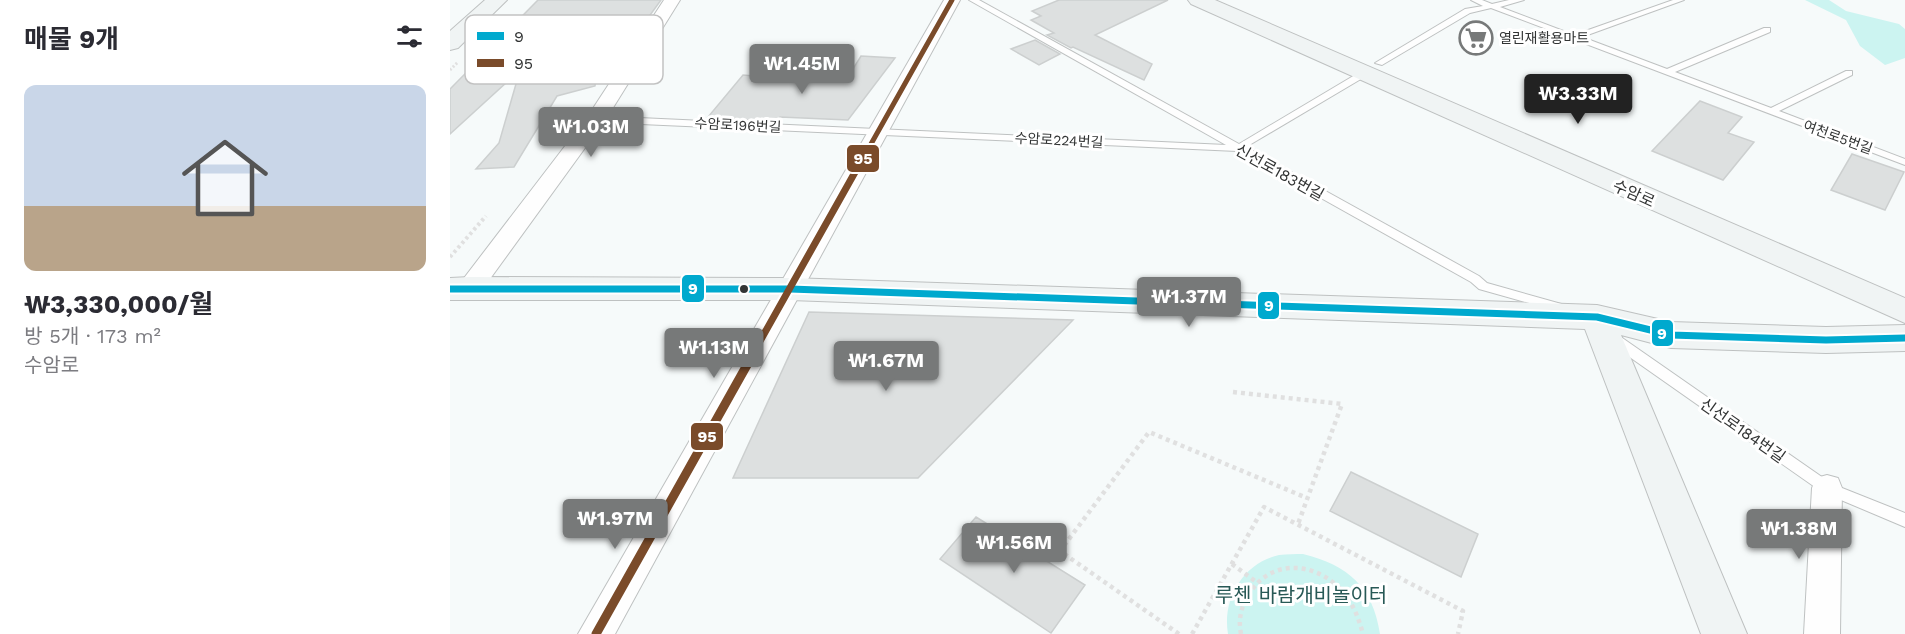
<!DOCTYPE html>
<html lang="ko">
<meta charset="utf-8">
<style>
body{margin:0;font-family:"Work Sans","Noto Sans KR",sans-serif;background:#f2f2f3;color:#2b2b33;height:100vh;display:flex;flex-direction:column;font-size:22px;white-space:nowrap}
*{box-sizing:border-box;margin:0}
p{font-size:20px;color:#7c7c81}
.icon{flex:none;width:33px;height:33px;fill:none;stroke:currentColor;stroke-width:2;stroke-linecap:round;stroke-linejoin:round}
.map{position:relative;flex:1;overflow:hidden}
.sheet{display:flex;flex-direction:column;background:#fff;width:450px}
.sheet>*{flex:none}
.price{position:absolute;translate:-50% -51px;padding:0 14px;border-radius:6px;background:#777979;color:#fff;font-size:20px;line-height:39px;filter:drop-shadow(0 2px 3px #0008)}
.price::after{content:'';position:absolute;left:50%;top:36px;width:18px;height:14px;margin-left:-9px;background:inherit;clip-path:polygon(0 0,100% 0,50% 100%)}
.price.selected{background:#222;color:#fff}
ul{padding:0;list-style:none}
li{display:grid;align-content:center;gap:12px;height:318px;padding:0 24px}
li+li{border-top:2px solid #e1e1e2}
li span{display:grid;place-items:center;height:186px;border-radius:12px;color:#555}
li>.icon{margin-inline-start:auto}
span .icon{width:108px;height:108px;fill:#fffc;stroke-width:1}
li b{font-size:26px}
h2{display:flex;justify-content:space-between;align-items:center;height:72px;padding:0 24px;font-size:26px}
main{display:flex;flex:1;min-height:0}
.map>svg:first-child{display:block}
</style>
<main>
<section class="sheet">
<h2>매물 9개<svg class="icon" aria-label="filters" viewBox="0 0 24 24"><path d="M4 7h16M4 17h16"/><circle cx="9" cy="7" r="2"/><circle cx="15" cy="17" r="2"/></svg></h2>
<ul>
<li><span style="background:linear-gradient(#c9d6e8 65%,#b9a48a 0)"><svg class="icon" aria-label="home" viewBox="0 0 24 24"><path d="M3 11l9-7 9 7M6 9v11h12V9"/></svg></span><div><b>₩3,330,000/월</b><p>방 5개 · 173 m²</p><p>수암로</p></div></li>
</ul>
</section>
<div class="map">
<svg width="1455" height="634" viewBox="0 0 1455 634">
<rect width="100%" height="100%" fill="#f6fafa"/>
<path fill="#ccf4f1" d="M1355,0H1379L1396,11L1449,24L1455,29V58L1435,65L1410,46L1396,20Z
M853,554C898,565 923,587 930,634H778C772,599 793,563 829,555C837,554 846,554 853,554Z"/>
<path fill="#dde0e0" stroke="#cccfcf" stroke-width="1.5" d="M88,0H211L179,44L162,45L159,61L148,63L145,86L107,96L64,167L26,169L49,143L70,70L0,134V89Z
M609,0H718L645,35L702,64L694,80L623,47L621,48L597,35L604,33L581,20L591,16L582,11Z
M585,40L610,54L589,65L561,49Z
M411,56L445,58L398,120L330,117L328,121H315L258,117L293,75L329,78L330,76L398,77Z
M1250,101L1292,117L1278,133L1304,142L1273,180L1202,151Z
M1402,154L1454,172L1435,210L1381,190Z
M359,312L623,320L468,478H283Z
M901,472L1028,534L1011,577L880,511Z
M526,517L635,585L601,633L490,559Z"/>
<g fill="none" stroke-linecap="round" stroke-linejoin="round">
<g stroke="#bec1c1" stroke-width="2">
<path id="lane" d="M519,0H529L789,144L910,72H916V76L796,147L1029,276L1037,283L1115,305L1117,308L1111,312L1029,289L1021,282L787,151L146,122L141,119L146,116L776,145Z
M1021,0H1032L1042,4L1059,0H1074L1050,7L1124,35L1223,0H1234L1132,37L1217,69L1314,28H1320V32L1225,72L1321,108L1396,71H1402V75L1329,111L1455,159V165L1041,8L1020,13L932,65L925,63L1015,9L1033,6Z
M1168,335L1382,484L1455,513V527L1372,492L1171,351L1162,340L1164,337Z"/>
</g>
<g stroke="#bec1c1" stroke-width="2">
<path id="street" d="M214,0H230L156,119L29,294L20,297L11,294L8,288L11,282L138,116Z
M494,0H510L165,634H128Z
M1377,475L1388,478L1392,488L1390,634H1354L1362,488L1366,478Z"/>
</g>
<g stroke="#bec1c1" stroke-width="2">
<path id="secondary" d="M35,0H57L8,48L0,50V31Z
M738,0H765L1455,298V323L741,4Z
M20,277L340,278L1147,305L1221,322L1376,327L1455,325V351L1376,353L1221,348L1171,335L1297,634H1251L1135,329L340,300H0V278Z"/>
</g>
<path stroke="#e0e0e0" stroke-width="3" stroke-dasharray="2 2" stroke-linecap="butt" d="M0,70L8,62"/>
<path stroke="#e0e0e0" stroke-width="4" stroke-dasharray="3 3" stroke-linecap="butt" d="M0,257L36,216"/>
<path stroke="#e0e0e0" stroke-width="4.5" stroke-dasharray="4 4" stroke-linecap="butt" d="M783,392L892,404L848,524
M782,564L805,581
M729,634L610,551L699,432L857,498
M742,634L814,507L1013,611L1008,634
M791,634C788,619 791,607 799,594C822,556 871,562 896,596C905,608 909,620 913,634"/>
<use href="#lane" fill="#fefefe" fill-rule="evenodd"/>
<use href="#street" fill="#fefefe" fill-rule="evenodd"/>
<use href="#secondary" fill="#f0f4f4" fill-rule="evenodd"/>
<g stroke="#fff" stroke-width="11">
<path id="bus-1" d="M0,289H340L1147,317L1221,335L1376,340L1455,338"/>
</g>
<g stroke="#fff" stroke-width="8">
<path id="bus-2-far2" d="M412,160L502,0"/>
</g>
<g stroke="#fff" stroke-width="11">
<path id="bus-2-far1" d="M296,366L413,158"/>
</g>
<g stroke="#fff" stroke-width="14">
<path id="bus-2" d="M146,634L297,365"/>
</g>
<use href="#bus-1" stroke="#00a9ce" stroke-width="7"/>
<use href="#bus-2-far2" stroke="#7a4b2a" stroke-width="5"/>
<use href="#bus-2-far1" stroke="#7a4b2a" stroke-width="7"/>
<use href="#bus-2" stroke="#7a4b2a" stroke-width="9"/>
</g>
<defs>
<g id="supermarket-ring" transform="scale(1.725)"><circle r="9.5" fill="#fff" stroke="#777979" stroke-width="1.5"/><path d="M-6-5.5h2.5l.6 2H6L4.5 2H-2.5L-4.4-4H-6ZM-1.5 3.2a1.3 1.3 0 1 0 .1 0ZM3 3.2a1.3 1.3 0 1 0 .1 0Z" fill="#777979"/></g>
</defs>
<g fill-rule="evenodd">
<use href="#supermarket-ring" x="1026" y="38"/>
</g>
<circle fill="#323434" stroke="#fff" stroke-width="2" cx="294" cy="289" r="5"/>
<g text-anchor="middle" stroke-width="6" stroke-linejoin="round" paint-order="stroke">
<g font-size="14" fill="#323434" stroke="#fff" text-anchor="start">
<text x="1049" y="43">열린재활용마트</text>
</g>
<g font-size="14" fill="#323434" stroke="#fff">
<text transform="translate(288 125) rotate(3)" y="5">수암로196번길</text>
<text transform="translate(1388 137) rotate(20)" y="5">여천로5번길</text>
<text transform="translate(609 140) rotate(3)" y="5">수암로224번길</text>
</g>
<g font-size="16" fill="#323434" stroke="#fff">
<text transform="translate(830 172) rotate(29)" y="6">신선로183번길</text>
<text transform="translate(1184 193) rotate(24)" y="6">수암로</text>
<text transform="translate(1293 430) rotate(35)" y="6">신선로184번길</text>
</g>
<g font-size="20" fill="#285956" stroke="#fff">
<text x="851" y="602">루첸 바람개비놀이터</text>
</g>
</g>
<rect x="15" y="15" width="198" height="69" rx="9" fill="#fff" stroke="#c2c2c2" stroke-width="1.5"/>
<rect x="27" y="32" width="27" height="8" fill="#00a9ce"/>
<rect x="27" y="59" width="27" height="8" fill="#7a4b2a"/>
<g font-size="16" fill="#323434">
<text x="64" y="42">9</text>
<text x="64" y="69">95</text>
</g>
<g stroke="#fff" stroke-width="2">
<rect x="396" y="144" width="34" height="29" rx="6" fill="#7a4b2a"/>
<rect x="231" y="274" width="24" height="29" rx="6" fill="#00a9ce"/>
<rect x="807" y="291" width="23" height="29" rx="6" fill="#00a9ce"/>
<rect x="1201" y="319" width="23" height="28" rx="6" fill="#00a9ce"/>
<rect x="240" y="422" width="34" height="29" rx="6" fill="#7a4b2a"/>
</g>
<g font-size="16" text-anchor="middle" font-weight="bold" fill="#fff">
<text x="413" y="164">95</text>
<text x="243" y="294">9</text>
<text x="819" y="311">9</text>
<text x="1212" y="339">9</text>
<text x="257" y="442">95</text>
</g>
</svg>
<b class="price" style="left:352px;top:95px">₩1.45M</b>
<b class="price selected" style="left:1128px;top:125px">₩3.33M</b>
<b class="price" style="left:141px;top:158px">₩1.03M</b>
<b class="price" style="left:739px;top:328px">₩1.37M</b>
<b class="price" style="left:264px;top:379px">₩1.13M</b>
<b class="price" style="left:436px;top:392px">₩1.67M</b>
<b class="price" style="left:165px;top:550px">₩1.97M</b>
<b class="price" style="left:1349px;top:560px">₩1.38M</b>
<b class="price" style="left:564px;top:574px">₩1.56M</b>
</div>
</main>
